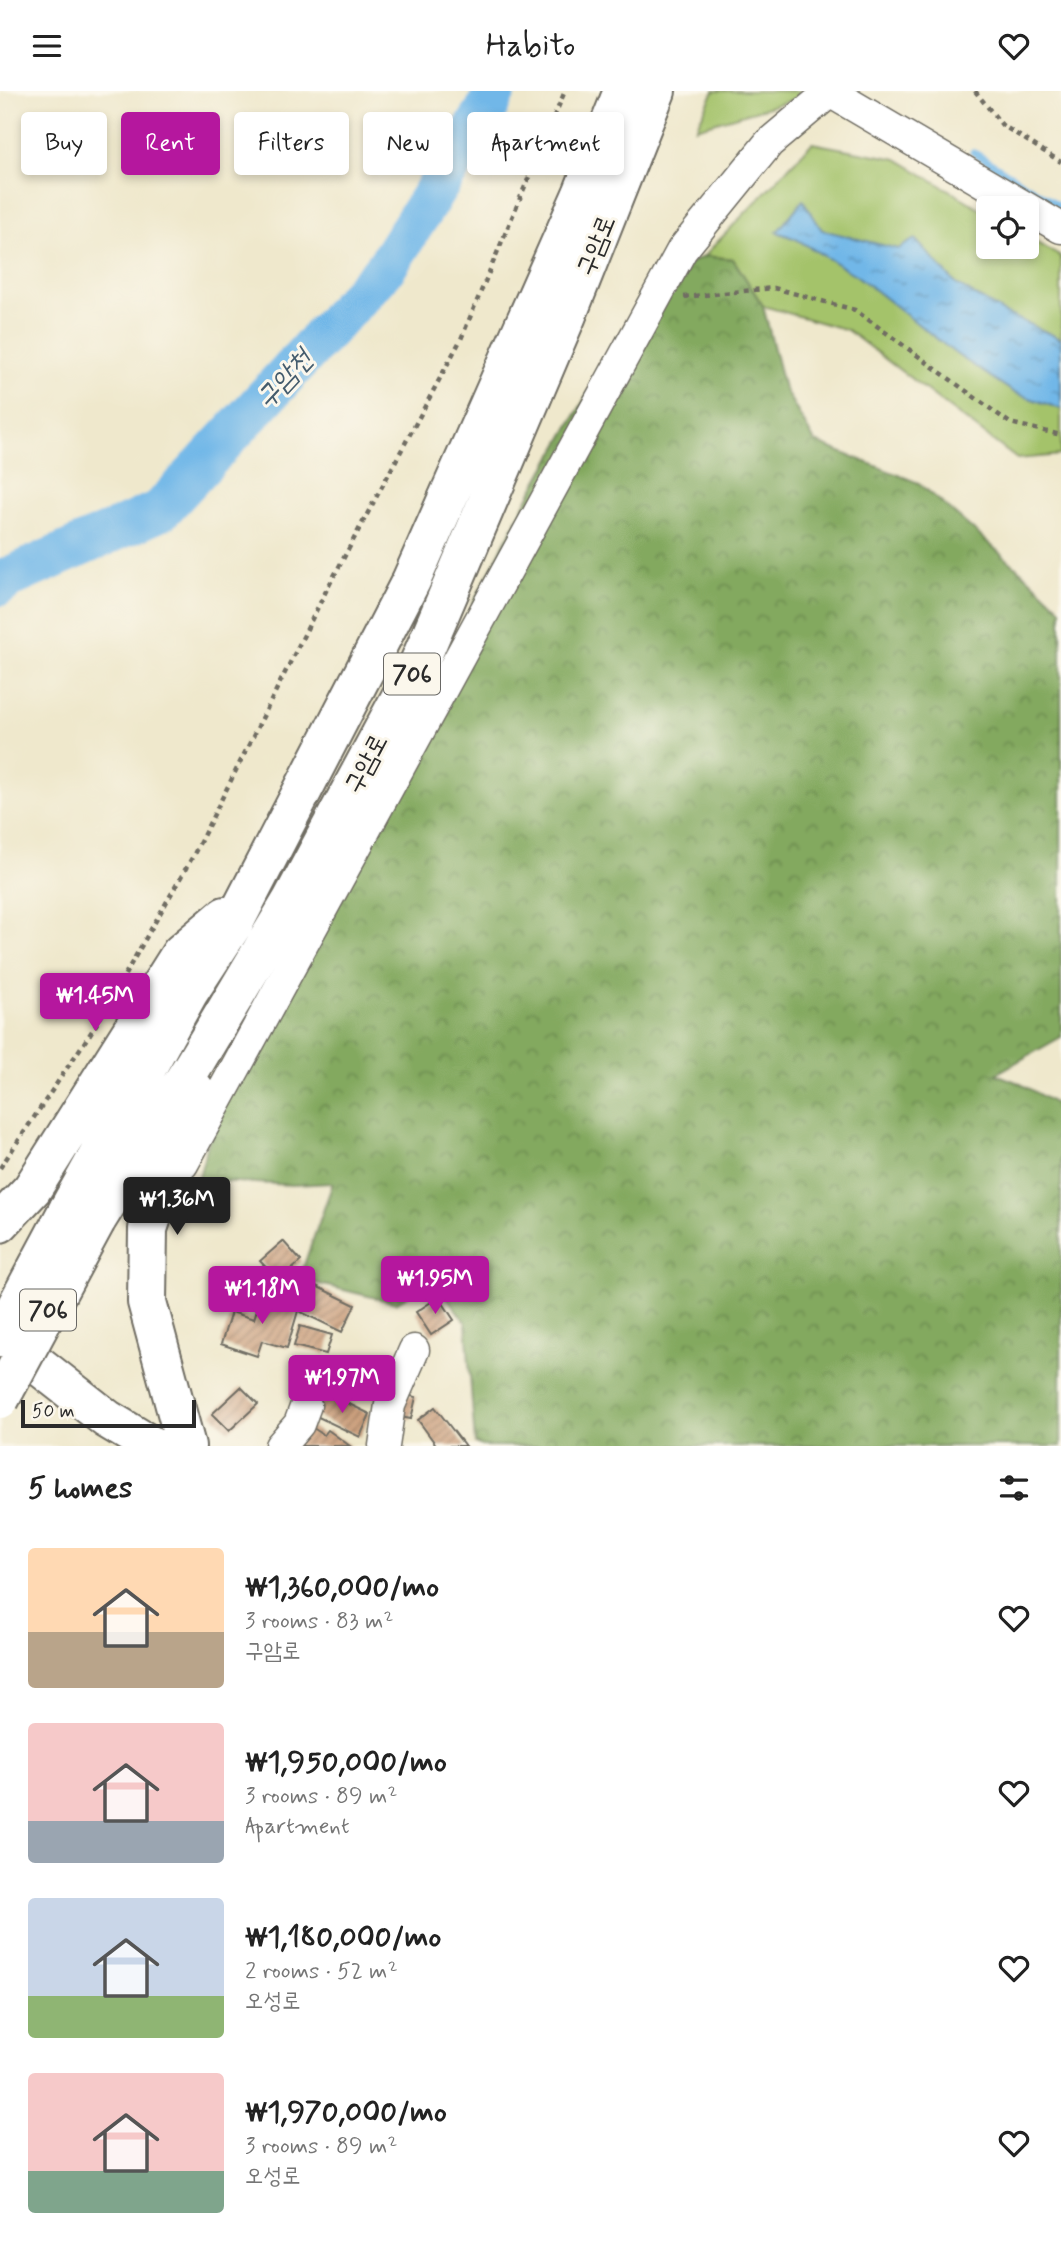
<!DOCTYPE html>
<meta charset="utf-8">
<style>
body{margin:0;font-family:Mynerve,"Poor Story",sans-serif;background:#f6f6f6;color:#222;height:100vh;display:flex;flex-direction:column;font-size:26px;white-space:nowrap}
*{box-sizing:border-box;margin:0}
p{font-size:23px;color:#767676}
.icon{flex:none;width:38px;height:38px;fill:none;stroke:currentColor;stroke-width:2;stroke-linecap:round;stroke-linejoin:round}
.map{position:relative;height:1355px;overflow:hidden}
.panel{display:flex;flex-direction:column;background:#fff;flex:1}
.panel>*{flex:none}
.hud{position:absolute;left:21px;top:21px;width:700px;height:63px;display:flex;gap:14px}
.buttons{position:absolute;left:976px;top:105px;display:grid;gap:14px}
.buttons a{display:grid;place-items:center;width:63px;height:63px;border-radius:7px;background:#fff;box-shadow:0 4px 10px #0003;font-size:35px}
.scale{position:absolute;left:21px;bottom:18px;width:175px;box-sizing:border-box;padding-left:7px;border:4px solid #2b2b2b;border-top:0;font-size:19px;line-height:24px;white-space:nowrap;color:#2b2b2b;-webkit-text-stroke:5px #fbf7ec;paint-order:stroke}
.price{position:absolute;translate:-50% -60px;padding:0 16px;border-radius:7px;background:#b5179e;color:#fff;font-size:23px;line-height:46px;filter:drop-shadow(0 2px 4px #0008)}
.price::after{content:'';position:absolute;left:50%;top:42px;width:21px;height:16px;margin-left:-10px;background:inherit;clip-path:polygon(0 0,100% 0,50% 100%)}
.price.on{background:#222;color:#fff}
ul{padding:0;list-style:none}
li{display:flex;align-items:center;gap:21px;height:175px;padding:0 28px}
li span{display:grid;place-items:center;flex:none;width:196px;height:140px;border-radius:7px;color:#555}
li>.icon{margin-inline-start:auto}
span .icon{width:84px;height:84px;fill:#fffc;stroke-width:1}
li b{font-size:30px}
h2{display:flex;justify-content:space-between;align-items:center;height:84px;padding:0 28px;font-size:30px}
.chip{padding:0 24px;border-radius:7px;background:#fff;box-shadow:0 4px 10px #0003;font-size:24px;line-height:63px}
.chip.on{background:#b5179e;color:#fff}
header{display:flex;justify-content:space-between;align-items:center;height:91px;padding:0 28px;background:#fff;font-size:32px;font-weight:600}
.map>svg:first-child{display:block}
</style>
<header><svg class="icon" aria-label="menu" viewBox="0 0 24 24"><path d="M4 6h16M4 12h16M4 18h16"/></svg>Habito<svg class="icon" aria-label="heart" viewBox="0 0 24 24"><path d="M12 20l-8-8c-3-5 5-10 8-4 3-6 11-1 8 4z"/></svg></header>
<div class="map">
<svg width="1061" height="1355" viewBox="0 0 1061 1355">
<defs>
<pattern id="forest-crowns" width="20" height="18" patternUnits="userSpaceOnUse" patternTransform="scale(1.75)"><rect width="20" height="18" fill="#83a95f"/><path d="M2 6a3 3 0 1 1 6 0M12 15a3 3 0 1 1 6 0" fill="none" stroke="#6b8a4f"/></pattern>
<pattern id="water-ripples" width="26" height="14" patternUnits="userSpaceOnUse" patternTransform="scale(1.75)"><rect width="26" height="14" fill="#71b7e8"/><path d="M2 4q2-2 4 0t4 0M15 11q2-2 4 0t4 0" fill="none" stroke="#5d95bc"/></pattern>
<pattern id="building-hatch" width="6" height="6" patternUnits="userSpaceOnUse" patternTransform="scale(1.75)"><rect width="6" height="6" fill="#cca07e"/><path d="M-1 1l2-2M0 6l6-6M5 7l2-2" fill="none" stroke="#a68367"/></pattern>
</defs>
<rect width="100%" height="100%" fill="#fbf7ec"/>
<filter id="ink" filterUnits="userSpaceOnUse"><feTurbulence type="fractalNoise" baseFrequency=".0143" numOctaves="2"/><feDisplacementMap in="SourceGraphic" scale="14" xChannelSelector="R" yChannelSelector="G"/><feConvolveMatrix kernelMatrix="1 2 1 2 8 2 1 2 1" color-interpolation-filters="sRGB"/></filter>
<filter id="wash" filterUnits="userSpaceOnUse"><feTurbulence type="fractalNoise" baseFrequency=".00686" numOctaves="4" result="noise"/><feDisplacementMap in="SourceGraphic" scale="28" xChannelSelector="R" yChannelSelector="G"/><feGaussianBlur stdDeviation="1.57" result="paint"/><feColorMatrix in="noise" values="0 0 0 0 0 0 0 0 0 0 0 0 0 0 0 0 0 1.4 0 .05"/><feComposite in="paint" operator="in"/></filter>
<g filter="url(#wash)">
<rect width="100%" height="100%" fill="#efe8cc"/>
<path fill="#a4c36b" stroke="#68774b" stroke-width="2" d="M714,0H799L796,8L696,37Z
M812,52L897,68L989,123V156H1027V146L1061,166V364L1017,368L847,239L763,215L733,168L704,165Z"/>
<path fill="url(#forest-crowns)" stroke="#576a45" stroke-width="2" d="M704,165L733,168L763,215L784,297L815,351L919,392L1030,488L1061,518V946L996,983L1019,992L1061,1016V1355H482L475,1352L466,1232L434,1189L396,1212L299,1188L333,1092L293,1094L198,1089L244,923L413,627L527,409L651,192Z"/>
<path fill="url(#water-ripples)" stroke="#4e718a" stroke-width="2" d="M803,109L822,139L898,158L915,148L956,193L1005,222L1061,248V318L1015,302L956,263L857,185L796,148L777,141Z"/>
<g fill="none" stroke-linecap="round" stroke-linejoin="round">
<path stroke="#71b7e8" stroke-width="7" d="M973,61L1061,116"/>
<path stroke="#71b7e8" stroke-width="42" d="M0,494L8,487L161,419L386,176L484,23L495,0"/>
</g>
<g id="blocks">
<path fill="url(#building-hatch)" d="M283,1150L301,1170L279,1190L260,1170Z
M314,1194L355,1214L342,1241L301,1221Z
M263,1199L288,1207L285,1216L298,1220L287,1257L262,1250L257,1265L221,1253L231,1221L254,1228Z
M439,1206L454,1229L431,1244L416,1221Z
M300,1235L332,1244L326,1263L294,1255Z
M241,1296L258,1313L229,1340L212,1323Z
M324,1301L370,1323L360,1346L314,1324Z
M400,1303L416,1306L411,1328L395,1325Z
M435,1316L465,1355H437L418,1329Z
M310,1335L324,1344L328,1339L350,1355H296Z"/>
</g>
</g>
<g filter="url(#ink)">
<use href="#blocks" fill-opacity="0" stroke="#706d63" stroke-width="2"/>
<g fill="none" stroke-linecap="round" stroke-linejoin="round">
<g stroke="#706d63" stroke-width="33">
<path id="minor" d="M830,1L1027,117
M1027,117L1061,137
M183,1073L682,159L769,52L831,0
M280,1355L299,1333L306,1314
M384,1355L390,1314L414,1259"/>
</g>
<g stroke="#706d63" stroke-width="42">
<path id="major" d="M68,1119L189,901L234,832L411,490L582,103L623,0
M96,1130L194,973L292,809L419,572L567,224L656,0
M0,1132L32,1098L181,862L225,825
M0,1244L107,1328L152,1355
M186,1355L147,1211L148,1138L195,999"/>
</g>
<path stroke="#706d63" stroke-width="4.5" stroke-dasharray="5 5" stroke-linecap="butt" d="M975,0L1002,34L1061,71
M684,206L774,197L855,219L1010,332L1061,344
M0,1077L96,934L193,765L326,500L461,248L565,0"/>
<use href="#minor" stroke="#fff" stroke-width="30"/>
<use href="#major" stroke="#fff" stroke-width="38"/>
<g stroke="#706d63" stroke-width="42" stroke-linecap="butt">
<path id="major-bridge" d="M0,1246L68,1119
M0,1308L96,1130"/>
</g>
<use href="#major-bridge" stroke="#fff" stroke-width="38"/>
</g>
</g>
<g text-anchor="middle" stroke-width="6" stroke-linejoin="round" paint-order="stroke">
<g fill="#fbf7ec" stroke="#696865" stroke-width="2">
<rect x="384" y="562.5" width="56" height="41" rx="5"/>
<rect x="20" y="1198.5" width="56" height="41" rx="5"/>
</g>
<g font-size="24" font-weight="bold" fill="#2b2b2b">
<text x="412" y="591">706</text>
<text x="48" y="1227">706</text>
</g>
<g font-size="26" fill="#2b2b2b" stroke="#fbf7ec">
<text transform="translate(595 154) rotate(-68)" y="9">구암로</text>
<text transform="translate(365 672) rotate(-62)" y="9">구암로</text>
</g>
<g font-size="28" font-style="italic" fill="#445c6d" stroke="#fbf7ec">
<text transform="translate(283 287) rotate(-47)" y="10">구암천</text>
</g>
</g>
</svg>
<div class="buttons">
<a><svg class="icon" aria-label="locate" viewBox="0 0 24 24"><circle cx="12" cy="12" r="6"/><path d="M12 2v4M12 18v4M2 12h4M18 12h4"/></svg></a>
</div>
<div class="scale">50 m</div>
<b class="price" style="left:95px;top:942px">₩1.45M</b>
<b class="price on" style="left:177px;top:1146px">₩1.36M</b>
<b class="price" style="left:435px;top:1225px">₩1.95M</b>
<b class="price" style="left:262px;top:1235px">₩1.18M</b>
<b class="price" style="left:342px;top:1324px">₩1.97M</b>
<div class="hud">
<a class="chip">Buy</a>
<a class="chip on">Rent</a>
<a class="chip">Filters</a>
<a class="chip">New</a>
<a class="chip">Apartment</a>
</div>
</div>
<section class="panel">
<h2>5 homes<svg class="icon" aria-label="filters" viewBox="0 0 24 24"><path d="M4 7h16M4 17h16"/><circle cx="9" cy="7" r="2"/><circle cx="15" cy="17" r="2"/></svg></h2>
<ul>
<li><span style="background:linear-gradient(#ffd9b3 60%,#b9a48a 0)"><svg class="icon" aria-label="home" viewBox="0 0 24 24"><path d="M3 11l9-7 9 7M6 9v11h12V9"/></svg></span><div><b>₩1,360,000/mo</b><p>3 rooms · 83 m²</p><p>구암로</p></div><svg class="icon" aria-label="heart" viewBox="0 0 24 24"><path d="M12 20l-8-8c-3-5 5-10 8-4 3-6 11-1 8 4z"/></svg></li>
<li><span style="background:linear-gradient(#f6c9c9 70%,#9aa5b1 0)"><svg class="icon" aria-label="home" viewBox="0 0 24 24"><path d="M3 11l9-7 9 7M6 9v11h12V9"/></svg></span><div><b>₩1,950,000/mo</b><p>3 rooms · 89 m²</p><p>Apartment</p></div><svg class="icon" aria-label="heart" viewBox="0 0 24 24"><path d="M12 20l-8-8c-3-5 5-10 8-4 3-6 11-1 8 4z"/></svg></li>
<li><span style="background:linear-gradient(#c9d6e8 70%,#8fb573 0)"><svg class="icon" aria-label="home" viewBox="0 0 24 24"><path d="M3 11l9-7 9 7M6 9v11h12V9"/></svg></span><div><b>₩1,180,000/mo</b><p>2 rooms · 52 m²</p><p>오성로</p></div><svg class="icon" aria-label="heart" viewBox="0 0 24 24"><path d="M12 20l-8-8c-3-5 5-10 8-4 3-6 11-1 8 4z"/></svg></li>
<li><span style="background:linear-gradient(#f6c9c9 70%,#7fa58c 0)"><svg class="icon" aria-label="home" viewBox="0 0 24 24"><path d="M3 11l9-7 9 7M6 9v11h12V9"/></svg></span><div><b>₩1,970,000/mo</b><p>3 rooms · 89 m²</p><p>오성로</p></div><svg class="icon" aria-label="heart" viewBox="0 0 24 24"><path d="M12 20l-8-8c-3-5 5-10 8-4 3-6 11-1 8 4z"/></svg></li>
</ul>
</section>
